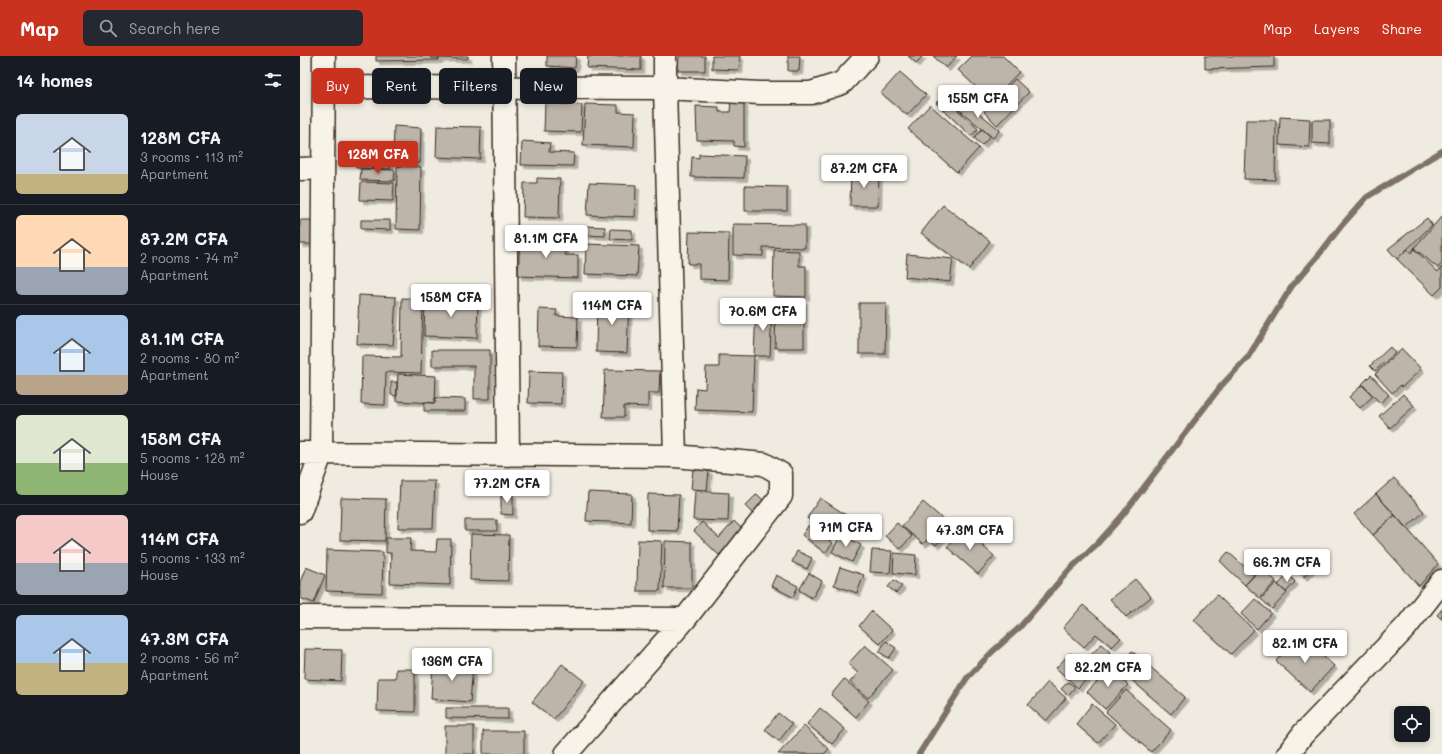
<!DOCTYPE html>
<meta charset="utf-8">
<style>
body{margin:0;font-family:Mali,sans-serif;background:#242831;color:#f1f3f6;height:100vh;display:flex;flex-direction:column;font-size:15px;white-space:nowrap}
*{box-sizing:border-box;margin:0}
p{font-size:13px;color:#9ea1a6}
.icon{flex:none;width:22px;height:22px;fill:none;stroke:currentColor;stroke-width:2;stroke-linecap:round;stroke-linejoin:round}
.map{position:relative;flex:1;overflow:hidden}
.panel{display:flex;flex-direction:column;background:#171b24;width:300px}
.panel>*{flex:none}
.hud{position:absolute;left:12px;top:12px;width:380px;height:36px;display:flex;gap:8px}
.controls{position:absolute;left:1094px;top:650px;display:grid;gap:8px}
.controls a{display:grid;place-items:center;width:36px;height:36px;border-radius:6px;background:#171b24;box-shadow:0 2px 6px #0003;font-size:20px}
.price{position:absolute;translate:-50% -34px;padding:0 9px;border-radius:4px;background:#fff;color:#222;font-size:13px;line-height:26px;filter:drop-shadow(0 1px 2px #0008)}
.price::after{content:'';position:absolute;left:50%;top:24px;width:12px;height:9px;margin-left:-6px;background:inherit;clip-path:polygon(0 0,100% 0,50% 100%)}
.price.selected{background:#c8321e;color:#fff}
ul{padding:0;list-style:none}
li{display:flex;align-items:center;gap:12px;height:100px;padding:0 16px}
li+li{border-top:1px solid #363941}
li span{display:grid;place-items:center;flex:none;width:112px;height:80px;border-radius:6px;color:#555}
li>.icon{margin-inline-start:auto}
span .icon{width:48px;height:48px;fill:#fffc;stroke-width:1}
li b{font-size:17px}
h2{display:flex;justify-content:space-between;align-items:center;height:48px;padding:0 16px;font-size:17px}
.pill{padding:0 14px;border-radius:6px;background:#171b24;box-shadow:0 2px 6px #0003;font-size:14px;line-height:36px}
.pill.selected{background:#c8321e;color:#fff}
header{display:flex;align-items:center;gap:24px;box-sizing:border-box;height:56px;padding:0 20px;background:#c8321e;color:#fff}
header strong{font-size:19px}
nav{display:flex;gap:22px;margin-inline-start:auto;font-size:14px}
.search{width:280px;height:36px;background:#242831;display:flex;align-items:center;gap:10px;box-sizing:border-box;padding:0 14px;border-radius:6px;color:#9ea1a6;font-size:15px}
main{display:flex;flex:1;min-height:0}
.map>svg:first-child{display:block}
</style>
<header>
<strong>Map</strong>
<div class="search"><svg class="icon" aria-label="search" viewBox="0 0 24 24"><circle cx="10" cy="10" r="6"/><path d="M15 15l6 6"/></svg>Search here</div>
<nav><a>Map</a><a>Layers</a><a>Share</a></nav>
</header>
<main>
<section class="panel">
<h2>14 homes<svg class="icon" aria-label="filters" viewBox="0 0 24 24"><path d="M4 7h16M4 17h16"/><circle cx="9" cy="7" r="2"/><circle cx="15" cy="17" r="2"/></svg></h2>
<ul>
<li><span style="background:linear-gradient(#c9d6e8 75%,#c2b280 0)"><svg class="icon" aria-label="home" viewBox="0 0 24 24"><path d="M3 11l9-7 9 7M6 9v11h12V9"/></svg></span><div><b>128M CFA</b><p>3 rooms · 113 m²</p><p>Apartment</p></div></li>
<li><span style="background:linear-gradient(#ffd9b3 65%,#9aa5b1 0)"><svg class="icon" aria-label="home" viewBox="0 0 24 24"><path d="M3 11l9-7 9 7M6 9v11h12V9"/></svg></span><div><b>87.2M CFA</b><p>2 rooms · 74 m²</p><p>Apartment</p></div></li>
<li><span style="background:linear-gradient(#a9c7e8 75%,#b9a48a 0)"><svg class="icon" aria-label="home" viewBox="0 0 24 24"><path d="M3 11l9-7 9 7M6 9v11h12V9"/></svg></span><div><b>81.1M CFA</b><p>2 rooms · 80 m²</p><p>Apartment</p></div></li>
<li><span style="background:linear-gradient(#dfe7d0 60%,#8fb573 0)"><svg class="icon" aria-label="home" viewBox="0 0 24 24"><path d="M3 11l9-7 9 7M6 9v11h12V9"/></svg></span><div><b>158M CFA</b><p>5 rooms · 128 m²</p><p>House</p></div></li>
<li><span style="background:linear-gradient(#f6c9c9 60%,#9aa5b1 0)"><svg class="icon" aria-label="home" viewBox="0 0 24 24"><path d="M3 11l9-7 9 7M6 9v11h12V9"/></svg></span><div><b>114M CFA</b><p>5 rooms · 133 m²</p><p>House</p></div></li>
<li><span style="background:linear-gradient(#a9c7e8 60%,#c2b280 0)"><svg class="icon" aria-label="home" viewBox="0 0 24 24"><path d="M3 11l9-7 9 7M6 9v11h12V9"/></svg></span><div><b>47.3M CFA</b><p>2 rooms · 56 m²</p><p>Apartment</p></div></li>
</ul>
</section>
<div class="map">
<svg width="1142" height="698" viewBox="0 0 1142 698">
<defs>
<filter id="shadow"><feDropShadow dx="3.5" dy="3.5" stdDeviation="0" flood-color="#0004"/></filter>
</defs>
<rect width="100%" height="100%" fill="#efebe0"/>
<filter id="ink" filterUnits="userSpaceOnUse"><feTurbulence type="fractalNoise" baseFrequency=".025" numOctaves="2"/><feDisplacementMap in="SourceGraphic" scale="8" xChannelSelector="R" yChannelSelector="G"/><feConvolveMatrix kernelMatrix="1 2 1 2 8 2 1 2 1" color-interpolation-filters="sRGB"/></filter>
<g filter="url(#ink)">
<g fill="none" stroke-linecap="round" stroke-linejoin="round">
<path stroke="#7e7266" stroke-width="6" d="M619,698L667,622L692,596L719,572L770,513L797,488L822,460L921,330L948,301L992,230L1018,200L1042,169L1067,141L1142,95"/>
</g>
<path fill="#bdb5aa" stroke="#3b2a1e" filter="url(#shadow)" d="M76,0H139V4L76,5Z
M131,0H168V3L131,2Z
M247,0H276L275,12L247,10Z
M288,0H341V14L287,12Z
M379,0H405V15H378Z
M412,0H440L439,14L412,13Z
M488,0H500L499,15H488Z
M608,0H623L616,7Z
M633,0H657L646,12Z
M672,0H703L719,16L691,45L658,14Z
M905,0H974V11L905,13Z
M600,16L626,39L607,59L581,37Z
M715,23L729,36L697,69L684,56Z
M643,40L678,73L671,80L636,47Z
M662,43L700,74L693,82L656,51Z
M431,44H444V91L434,90V85L397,84L396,50L419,51V56H430Z
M245,47L282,49L281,76L244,75Z
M285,48L318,49V56L335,57L334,91L283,89Z
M630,49L679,92L657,116L608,73Z
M980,61L1010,63L1009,91L979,89Z
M946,64H976L975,124L944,123Z
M1012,64H1030V88L1012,87Z
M94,70L121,72L120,107L93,106Z
M137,70L181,71L180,103L136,101Z
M682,73L690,80L682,89L674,82Z
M222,85L250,87L249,96L274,97L273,110L221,109Z
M57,97L91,98L90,113L56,112Z
M399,98L445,100L444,122L391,121L392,101L399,102Z
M97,110L121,111L120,174L96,173Z
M61,113L95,114L94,125L60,124Z
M551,116L579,117L578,150H550Z
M237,122L260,123L259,162L223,161L224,127H237Z
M61,126L94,127L93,145L60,144Z
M289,127L336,129L335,161L287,159Z
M445,130L487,131V155H445Z
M643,149L690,185L669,213L621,177Z
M1142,160V207L1138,212L1114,192Z
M1127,162L1132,169L1097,203L1088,193Z
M0,164H12V188H0Z
M61,164H90V174L61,173Z
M433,168L505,169V192L463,191V200L433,199Z
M284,170L305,171V180L284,179Z
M311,173L332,174V184L310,183Z
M389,176L429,177L428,224L399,223V208H388Z
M220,182L265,184V199H278V222L218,220Z
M286,188L339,190L337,220L285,218Z
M1107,193L1111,197L1114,193L1138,216L1142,211V231L1134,239L1097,203Z
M474,194L499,195V210H506V241L473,240Z
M607,198L653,203L650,226L605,221Z
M59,239L96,241L93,289L57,288Z
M102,242L123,243L121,317L86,316L85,349L61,348L62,300L101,301Z
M125,242L178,243L177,282L124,280Z
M476,243L504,244V292H475Z
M297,244L329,245L327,297L296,296Z
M559,247H586L585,298H559Z
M456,252L472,253L470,300H454Z
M239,253L257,254L256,260L278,261L277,291L238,290Z
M1090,291L1095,297L1075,315L1070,310Z
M1102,293L1121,313L1102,331L1101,329L1092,337L1075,318Z
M132,294H190V343H174V310H132Z
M419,299L454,300L452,356L395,354L396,332L405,333L406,311H419Z
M305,314L360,315L359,337H348V351L324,350V361H303Z
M229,315L262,316L261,348L228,347Z
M98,318L136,320L135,347L96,345Z
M1071,319L1089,339L1080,347L1062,328Z
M91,326H97V340L91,339Z
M1062,329L1073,340L1060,352L1049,341Z
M1103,338L1114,350L1090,372L1079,360Z
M135,342L165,343V355H124V346L135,347Z
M393,413L409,415L407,434L391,433Z
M1094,422L1124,456L1106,472L1076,438Z
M100,425H135L133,472H98Z
M395,435L429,437L428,465L393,464Z
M288,436L332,438L331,467L286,465Z
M201,438H213V459L201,458Z
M348,438L379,439L377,475L347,474Z
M457,438L467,448L455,460L445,450Z
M1076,438L1095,459L1073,479L1054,458Z
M41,442L86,443L85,485L40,484Z
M520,442L546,459L533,478L507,462Z
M623,446L652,471L636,489L628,483L623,488L602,470Z
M1095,459L1138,508L1119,530L1073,479Z
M165,464H197V475H165Z
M434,465L443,474L419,499L394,475L402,466L419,482Z
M597,467L612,480L600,493L585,480Z
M509,469L533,487L525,497L502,479Z
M663,472L694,500L678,518L647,491Z
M171,478L209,479L208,525L170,524Z
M541,478L561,489L552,506L532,496Z
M86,482H111L110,495L136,496L137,483H151L150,529L90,527L91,497H86Z
M338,484L362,485L360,535H337Z
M365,485L392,486V532H364Z
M27,494L83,496L82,537L26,535Z
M572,494L592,495L590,517L570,516Z
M999,494L1015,509L1004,521L988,506Z
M497,495L512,502L507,513L492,506Z
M928,496L954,519L945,529L920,505Z
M594,497L616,499L615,519L593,517Z
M6,511L25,519L14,547L0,542V526Z
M540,511L564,519L557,537L534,529Z
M961,512L976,525L960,542L945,529Z
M509,517L522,525L512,542L499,534Z
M988,518L995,526L986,536L978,529Z
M476,519L498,530L493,541L471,530Z
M835,523L851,541L826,561L810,543Z
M594,524L602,530L596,537L588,531Z
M976,527L987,537L972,553L961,543Z
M917,539L954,574L931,598L894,564Z
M955,543L971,557L957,573L941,558Z
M783,549L821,582L812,591L796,578L784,591L763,572Z
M1142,553V563L1137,559Z
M571,555L592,574L580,588L559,570Z
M1000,579L1034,610L1010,636L976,605Z
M586,585L596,592L589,602L579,596Z
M801,588L810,596L778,632L756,612L770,597L783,608Z
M565,589L593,614L568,642L550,626L558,617L548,608Z
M5,593L42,594L41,625L4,623Z
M832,595L885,641L871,658L818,612Z
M133,607L173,610L170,646L131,643Z
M262,608L284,625L254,663L232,646Z
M810,612L828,629L805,653L787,636Z
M96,613H115V656L77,655L78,622H96Z
M544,623L569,645L556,661L531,639Z
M748,626L766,642L746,665L728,649Z
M768,626L775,631L768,639L761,633Z
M826,634L871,674L851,696L806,656Z
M792,648L815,668L798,687L776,668Z
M146,652H208V663L146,662Z
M520,652L545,673L532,688L507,668Z
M478,657L492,668L479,685L465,674Z
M145,670H174V698H145Z
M504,670L529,693L524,698H478Z
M183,675H224V698H183Z"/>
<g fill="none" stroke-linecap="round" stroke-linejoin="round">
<g stroke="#3b2a1e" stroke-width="25">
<path id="minor" d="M204,0L208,399
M365,0V32L375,400
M24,31L365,32L460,37H511L542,27L567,0
M0,113L23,112
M0,397L375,400L464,408L481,418V440L385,563L266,698
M0,456L21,398L24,0
M0,561L385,563
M988,698L1003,678L1106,571L1142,525"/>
</g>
<use href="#minor" stroke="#f7f3e8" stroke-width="22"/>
</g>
</g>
</svg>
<div class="controls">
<a><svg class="icon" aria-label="locate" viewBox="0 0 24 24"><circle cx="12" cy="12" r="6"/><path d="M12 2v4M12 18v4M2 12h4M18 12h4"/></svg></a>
</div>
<b class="price" style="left:678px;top:63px">155M CFA</b>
<b class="price selected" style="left:78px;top:119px">128M CFA</b>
<b class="price" style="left:564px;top:133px">87.2M CFA</b>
<b class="price" style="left:246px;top:203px">81.1M CFA</b>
<b class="price" style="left:151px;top:262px">158M CFA</b>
<b class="price" style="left:312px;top:270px">114M CFA</b>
<b class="price" style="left:463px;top:276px">70.6M CFA</b>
<b class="price" style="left:207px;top:448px">77.2M CFA</b>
<b class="price" style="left:546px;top:492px">71M CFA</b>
<b class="price" style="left:670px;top:495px">47.3M CFA</b>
<b class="price" style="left:987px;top:527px">66.7M CFA</b>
<b class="price" style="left:1005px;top:608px">82.1M CFA</b>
<b class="price" style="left:152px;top:626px">136M CFA</b>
<b class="price" style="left:808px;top:632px">82.2M CFA</b>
<div class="hud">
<a class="pill selected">Buy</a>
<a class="pill">Rent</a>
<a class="pill">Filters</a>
<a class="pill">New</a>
</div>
</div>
</main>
